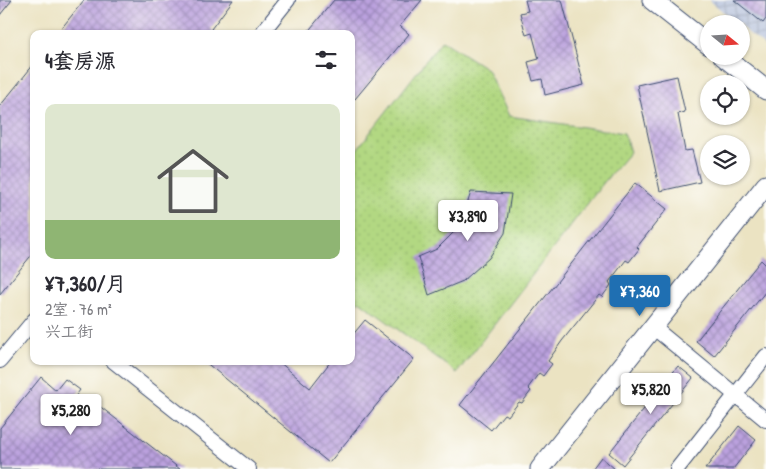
<!DOCTYPE html>
<html lang="zh">
<meta charset="utf-8">
<style>
body{margin:0;font-family:"Patrick Hand","LXGW WenKai TC",sans-serif;background:#f7f7f7;color:#2b2b33;height:100vh;display:flex;flex-direction:column;font-size:19px;white-space:nowrap}
*{box-sizing:border-box;margin:0}
p{font-size:16px;color:#7c7c81}
.icon{flex:none;width:28px;height:28px;fill:none;stroke:currentColor;stroke-width:2;stroke-linecap:round;stroke-linejoin:round}
.map{position:relative;flex:1;overflow:hidden}
.drawer{position:absolute;left:30px;top:30px;width:325px;height:335px;display:flex;flex-direction:column;background:#fff;border-radius:10px;box-shadow:0 1px 4px #0004}
.drawer>*{flex:none}
.needle{width:32px;rotate:108deg}
.buttons{position:absolute;left:700px;top:15px;display:grid;gap:10px}
.buttons a{display:grid;place-items:center;width:50px;height:50px;border-radius:50%;background:#fff;box-shadow:0 1px 4px #0004;font-size:25px}
.price{position:absolute;translate:-50% -42px;padding:0 11px;border-radius:5px;background:#fff;color:#222;font-size:16px;line-height:32px;filter:drop-shadow(0 1px 2px #0008)}
.price::after{content:'';position:absolute;left:50%;top:30px;width:15px;height:11px;margin-left:-8px;background:inherit;clip-path:polygon(0 0,100% 0,50% 100%)}
.price.active{background:#1f6fb2;color:#fff}
ul{padding:0;list-style:none}
li{display:grid;align-content:center;gap:10px;height:265px;padding:0 15px}
li+li{border-top:1px solid #e1e1e2}
li span{display:grid;place-items:center;height:155px;border-radius:10px;color:#555}
li>.icon{margin-inline-start:auto}
span .icon{width:90px;height:90px;fill:#fffc;stroke-width:1}
li b{font-size:21px}
h2{display:flex;justify-content:space-between;align-items:center;height:60px;padding:0 15px;font-size:21px}
.map>svg:first-child{display:block}
</style>
<div class="map">
<svg width="766" height="469" viewBox="0 0 766 469">
<defs>
<pattern id="industrial-grid" width="8" height="8" patternUnits="userSpaceOnUse" patternTransform="scale(1.25)"><rect width="8" height="8" fill="#b9c5de"/><path d="M0 4h8M4 0v8" fill="none" stroke="#96a0b7"/></pattern>
<pattern id="grass-dots" width="8" height="8" patternUnits="userSpaceOnUse" patternTransform="scale(1.25)"><rect width="8" height="8" fill="#b2d882"/><path d="M2 2h.1M6 6h.1" fill="none" stroke="#98ba73" stroke-width="1.8" stroke-linecap="round"/></pattern>
<pattern id="building-cross-hatch" width="8" height="8" patternUnits="userSpaceOnUse" patternTransform="scale(1.25)"><rect width="8" height="8" fill="#bba1de"/><path d="M0 0l8 8M0 8l8-8" fill="none" stroke="#9784b7"/></pattern>
</defs>
<rect width="100%" height="100%" fill="#fdfcf7"/>
<filter id="ink" filterUnits="userSpaceOnUse"><feTurbulence type="fractalNoise" baseFrequency=".02" numOctaves="2"/><feDisplacementMap in="SourceGraphic" scale="10" xChannelSelector="R" yChannelSelector="G"/><feConvolveMatrix kernelMatrix="1 2 1 2 8 2 1 2 1" color-interpolation-filters="sRGB"/></filter>
<filter id="wash" filterUnits="userSpaceOnUse"><feTurbulence type="fractalNoise" baseFrequency=".0096" numOctaves="4" result="noise"/><feDisplacementMap in="SourceGraphic" scale="20" xChannelSelector="R" yChannelSelector="G"/><feGaussianBlur stdDeviation="1.12" result="paint"/><feColorMatrix in="noise" values="0 0 0 0 0 0 0 0 0 0 0 0 0 0 0 0 0 1.4 0 .05"/><feComposite in="paint" operator="in"/></filter>
<g filter="url(#wash)">
<rect width="100%" height="100%" fill="#ebe3c2"/>
<path fill="url(#industrial-grid)" d="M709,0H766V47L741,27V24H738Z"/>
<path fill="url(#grass-dots)" stroke="#668470" d="M442,40L487,69L509,116L624,133L630,152L605,181L457,373L359,301L351,307V157Z"/>
<g id="blocks">
<path fill="url(#building-cross-hatch)" d="M0,0H12L0,15Z
M84,0H233L211,29L217,34H57Z
M334,0H422L400,26L409,34L355,99L351,97V34H306Z
M525,0H562L584,85L545,95L542,79L533,81L528,62L539,59L532,33L526,35L520,13L528,11Z
M734,0H766V19L763,23Z
M34,64V252L0,294V106Z
M677,76L685,112L678,114L685,151L692,150L700,182L660,191L637,85Z
M635,183L667,209L637,247L639,249L629,262L626,260L609,282L611,285L602,297L599,295L562,341L548,361L552,364L543,376L539,373L528,388L531,391L522,403L519,402L508,416L504,414L491,430L460,405Z
M471,192L511,194L505,233L489,258L463,281L429,295L418,257L437,249L454,232L464,214Z
M761,260L766,265V291L714,356L696,341Z
M365,320L414,359L329,463L204,361H278L310,388L331,361H351V337Z
M678,366L693,378L623,465L609,453Z
M41,377L56,390L65,379L80,390L72,401L85,412L93,401L180,469H0V428Z
M739,426L756,440L733,469H705Z
M601,457L615,469H592Z"/>
</g>
</g>
<g filter="url(#ink)">
<use href="#blocks" fill-opacity="0" stroke="#3a4a6d" stroke-width="1"/>
<g fill="none" stroke-linecap="round" stroke-linejoin="round">
<g stroke="#3a4a6d" stroke-width="16">
<path id="street" d="M261,34L288,0
M653,327L766,420
M0,361L34,320
M113,361L249,469
M677,469L766,356"/>
</g>
<g stroke="#3a4a6d" stroke-width="21">
<path id="secondary" d="M652,0L709,45
M723,56L766,90
M540,469L766,185"/>
</g>
<use href="#street" stroke="#fff" stroke-width="14"/>
<use href="#secondary" stroke="#fff" stroke-width="19"/>
</g>
</g>
</svg>
<div class="buttons">
<a><svg class="needle" viewBox="-14 -14 28 28"><path d="M0-13l5 13h-10z" fill="#e53935"/><path d="M0 13l5-13h-10z" fill="#7c7c81"/></svg></a>
<a><svg class="icon" aria-label="locate" viewBox="0 0 24 24"><circle cx="12" cy="12" r="6"/><path d="M12 2v4M12 18v4M2 12h4M18 12h4"/></svg></a>
<a><svg class="icon" aria-label="layers" viewBox="0 0 24 24"><path d="M12 4l9 5-9 5-9-5zM3 14l9 5 9-5"/></svg></a>
</div>
<b class="price" style="left:468px;top:242px">¥3,890</b>
<b class="price active" style="left:640px;top:317px">¥7,360</b>
<b class="price" style="left:651px;top:415px">¥5,820</b>
<b class="price" style="left:71px;top:436px">¥5,280</b>
<section class="drawer">
<h2>4套房源<svg class="icon" aria-label="filters" viewBox="0 0 24 24"><path d="M4 7h16M4 17h16"/><circle cx="9" cy="7" r="2"/><circle cx="15" cy="17" r="2"/></svg></h2>
<ul>
<li><span style="background:linear-gradient(#dfe7d0 75%,#8fb573 0)"><svg class="icon" aria-label="home" viewBox="0 0 24 24"><path d="M3 11l9-7 9 7M6 9v11h12V9"/></svg></span><div><b>¥7,360/月</b><p>2室 · 76 m²</p><p>兴工街</p></div></li>
</ul>
</section>
</div>
